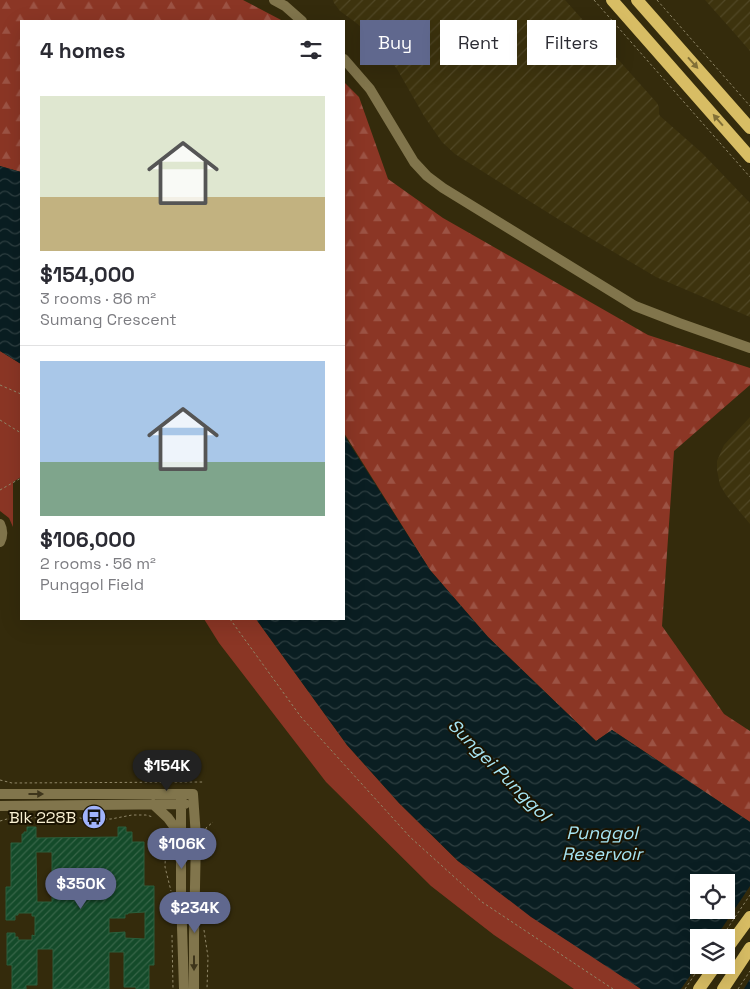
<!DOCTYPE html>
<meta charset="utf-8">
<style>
body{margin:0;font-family:"Space Grotesk",sans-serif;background:#f2f2f3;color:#2b2b33;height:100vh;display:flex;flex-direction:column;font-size:19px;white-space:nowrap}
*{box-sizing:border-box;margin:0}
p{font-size:16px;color:#7c7c81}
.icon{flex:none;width:28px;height:28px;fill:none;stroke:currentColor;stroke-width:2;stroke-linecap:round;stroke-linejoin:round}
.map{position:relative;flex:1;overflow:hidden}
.drawer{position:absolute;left:20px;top:20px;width:325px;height:600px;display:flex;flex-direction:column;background:#fff;border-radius:0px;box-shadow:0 5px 20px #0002}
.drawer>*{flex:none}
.hud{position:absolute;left:360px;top:20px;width:315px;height:45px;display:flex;gap:10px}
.controls{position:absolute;left:690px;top:874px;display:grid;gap:10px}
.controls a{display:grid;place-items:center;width:45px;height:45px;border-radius:0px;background:#fff;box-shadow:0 5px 20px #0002;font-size:25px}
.price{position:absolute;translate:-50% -42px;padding:0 11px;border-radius:18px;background:#60688e;color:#fff;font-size:16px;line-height:32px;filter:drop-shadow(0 1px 2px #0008)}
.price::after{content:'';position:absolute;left:50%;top:30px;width:15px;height:11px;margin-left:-8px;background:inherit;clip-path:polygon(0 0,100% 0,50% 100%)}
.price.on{background:#222;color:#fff}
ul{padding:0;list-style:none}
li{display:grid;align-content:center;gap:10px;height:265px;padding:0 20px}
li+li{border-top:1px solid #e1e1e2}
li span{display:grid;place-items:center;height:155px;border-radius:0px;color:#555}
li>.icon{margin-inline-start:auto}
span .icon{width:90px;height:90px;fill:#fffc;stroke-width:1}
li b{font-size:21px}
h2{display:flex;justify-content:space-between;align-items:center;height:60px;padding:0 20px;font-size:21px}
.chip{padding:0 18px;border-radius:0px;background:#fff;box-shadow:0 5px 20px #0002;font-size:18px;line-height:45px}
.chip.on{background:#60688e;color:#fff}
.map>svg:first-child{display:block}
</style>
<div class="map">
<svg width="750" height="989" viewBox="0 0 750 989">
<defs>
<pattern id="industrial-furrows" width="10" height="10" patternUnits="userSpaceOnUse" patternTransform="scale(1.25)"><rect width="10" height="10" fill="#3d330e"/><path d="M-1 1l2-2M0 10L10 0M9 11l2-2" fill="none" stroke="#504725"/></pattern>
<pattern id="forest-firs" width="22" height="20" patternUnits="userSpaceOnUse" patternTransform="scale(1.25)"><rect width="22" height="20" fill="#8b3625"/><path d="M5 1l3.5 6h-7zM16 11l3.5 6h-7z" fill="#9c5344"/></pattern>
<pattern id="water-waves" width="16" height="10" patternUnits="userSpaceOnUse" patternTransform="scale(1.25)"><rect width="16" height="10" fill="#0a1e22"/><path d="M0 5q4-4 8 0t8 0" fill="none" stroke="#2e3f41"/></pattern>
<pattern id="building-hatch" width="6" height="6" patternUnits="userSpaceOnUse" patternTransform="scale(1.25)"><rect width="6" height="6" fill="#144b2a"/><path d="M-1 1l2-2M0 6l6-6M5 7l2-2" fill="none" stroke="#376548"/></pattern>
</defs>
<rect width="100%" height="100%" fill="#342b0c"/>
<path fill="url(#industrial-furrows)" d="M333,0H565L657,103L659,107V114L660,116L702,153L750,203V317L656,277L558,219L455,154L442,142L424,116L397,69L368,33L355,22L340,11L334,3Z
M705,0H750V51L730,28Z
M750,417V524L726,495L720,485L717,470V461L724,445Z"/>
<path fill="url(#forest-firs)" d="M0,0H243L283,21H21V172L0,166Z
M344,82L359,97L388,179L443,218L648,335L750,368V385L674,451L662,626L724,714L750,731V822L612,730L596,741L488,637L430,570L344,433Z"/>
<path fill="#8b3625" d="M0,351L21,364V477L13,482V527L9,518L0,511Z
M204,619H256L347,745L399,803L458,861L641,989H574L494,935L431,886L326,782L219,643Z"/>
<path fill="url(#water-waves)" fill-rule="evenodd" d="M0,166L21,172V364L0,351Z
M344,435L430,570L488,637L596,741L612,730L750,822V989H641L531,917L458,861L399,803L347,745L256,619H344ZM699,882H726V910H699ZM699,938H726V965H699Z"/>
<path fill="#342b0c" d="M750,886V979L744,989H681L699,963V965H726V938L716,937Z"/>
<path fill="url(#building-hatch)" stroke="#2a5f3c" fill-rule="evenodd" d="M27,827H36V838L118,837V827H126V832H132V842H144V886H154V965H149V989H136V987H124V952H109V989H53V949H37V985H26V989H12V965H7V933H15V937H18V940H32V935L35,936V916H32V913H18V915H15V920H6V887H11V843H22V834H24V832H27ZM36,852H52V902H37ZM145,912V939L125,938V932L109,933V918H125V914H128V913Z"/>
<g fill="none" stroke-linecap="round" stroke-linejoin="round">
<path stroke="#908768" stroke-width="1" stroke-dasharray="2.5 2.5" stroke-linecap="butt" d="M594,0L750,177
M657,0L750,106
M0,385L21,394
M0,420L21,433
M0,490L21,478
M230,619L301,717L410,837L482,902L613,989
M0,780L12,783L203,782
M0,821L7,819L70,816L85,819H111L132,815H146L153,817
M165,831L166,837L165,867L171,891
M206,834V828L213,822
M204,930L208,957L207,989
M172,935L173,989
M721,938L750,895
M685,989L701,965
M738,989L750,971"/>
<path stroke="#81754c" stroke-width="10" d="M274,0L285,6L302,21
M344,59L370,89L414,162L427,176L443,188L635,306L679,323L750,348
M0,524C3,530 3,536 0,542
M0,794H193L196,837L194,936V989
M181,794V896L184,989
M153,804L168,818L181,836
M0,806L185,804"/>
<path stroke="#d8bd64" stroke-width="12" d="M612,0L750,157
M637,0L750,128
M726,950L750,917
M699,989L716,965
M723,989L750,948"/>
</g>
<defs><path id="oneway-solid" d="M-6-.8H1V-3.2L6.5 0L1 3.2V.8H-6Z" transform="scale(1.25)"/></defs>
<g fill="#827037">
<use href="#oneway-solid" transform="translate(693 63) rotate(48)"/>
<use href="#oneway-solid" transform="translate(718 120) rotate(-131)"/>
</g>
<g fill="#3e351b">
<use href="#oneway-solid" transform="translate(36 794)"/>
<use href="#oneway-solid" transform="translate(194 963) rotate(90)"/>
</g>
<defs>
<g id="bus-disc" transform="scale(1.25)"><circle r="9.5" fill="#a0b3fd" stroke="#1a1300"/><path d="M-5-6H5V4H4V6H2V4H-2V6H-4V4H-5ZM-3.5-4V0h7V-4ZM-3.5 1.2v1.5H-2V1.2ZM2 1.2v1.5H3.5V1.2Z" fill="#111"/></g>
</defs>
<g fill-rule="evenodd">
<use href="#bus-disc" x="94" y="817"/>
</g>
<g text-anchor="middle" stroke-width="4" stroke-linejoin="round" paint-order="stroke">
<g font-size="16" fill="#f8efd1" stroke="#1a1300" text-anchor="end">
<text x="76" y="823">Blk 228B</text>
</g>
<g font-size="18" font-style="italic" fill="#a7e5f3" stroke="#1a1300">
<text transform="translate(499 770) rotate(45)" y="6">Sungei Punggol</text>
<text x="602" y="839">Punggol<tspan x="602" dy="21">Reservoir</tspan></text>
</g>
</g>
</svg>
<div class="controls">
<a><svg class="icon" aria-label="locate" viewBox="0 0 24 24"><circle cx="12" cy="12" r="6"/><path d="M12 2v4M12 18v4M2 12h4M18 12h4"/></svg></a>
<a><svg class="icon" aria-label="layers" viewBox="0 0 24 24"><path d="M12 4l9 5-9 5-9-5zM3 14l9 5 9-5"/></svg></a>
</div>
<b class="price on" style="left:167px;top:792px">$154K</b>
<b class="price" style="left:182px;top:870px">$106K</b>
<b class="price" style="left:81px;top:910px">$350K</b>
<b class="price" style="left:195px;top:934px">$234K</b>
<div class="hud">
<a class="chip on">Buy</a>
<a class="chip">Rent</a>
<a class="chip">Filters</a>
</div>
<section class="drawer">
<h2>4 homes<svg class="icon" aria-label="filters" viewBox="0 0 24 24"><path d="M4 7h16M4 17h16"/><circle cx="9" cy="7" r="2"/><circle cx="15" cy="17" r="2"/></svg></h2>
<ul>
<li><span style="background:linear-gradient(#dfe7d0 65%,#c2b280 0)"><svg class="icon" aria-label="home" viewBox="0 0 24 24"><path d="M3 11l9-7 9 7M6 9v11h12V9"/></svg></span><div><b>$154,000</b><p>3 rooms · 86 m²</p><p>Sumang Crescent</p></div></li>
<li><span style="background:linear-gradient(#a9c7e8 65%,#7fa58c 0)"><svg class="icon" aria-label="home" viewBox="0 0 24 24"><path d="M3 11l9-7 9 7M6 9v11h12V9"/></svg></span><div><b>$106,000</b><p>2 rooms · 56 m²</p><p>Punggol Field</p></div></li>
</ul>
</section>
</div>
